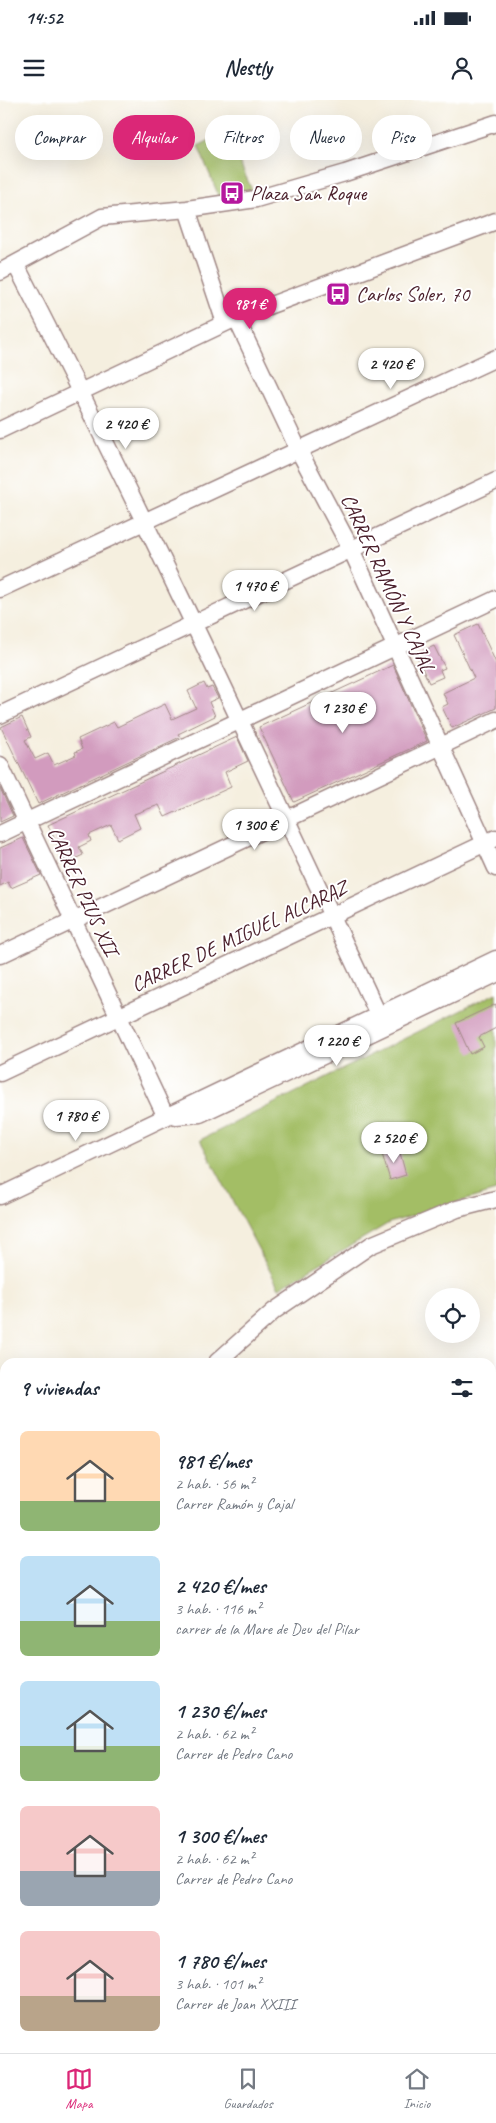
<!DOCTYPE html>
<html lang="es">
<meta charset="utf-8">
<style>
body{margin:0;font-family:Caveat,sans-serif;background:#f2f2f3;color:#1f2937;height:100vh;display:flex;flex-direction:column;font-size:19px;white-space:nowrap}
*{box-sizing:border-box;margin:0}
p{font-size:16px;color:#747a83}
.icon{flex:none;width:28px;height:28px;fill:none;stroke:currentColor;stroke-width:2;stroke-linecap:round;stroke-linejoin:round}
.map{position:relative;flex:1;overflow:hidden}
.sheet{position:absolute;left:0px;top:1258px;width:496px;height:696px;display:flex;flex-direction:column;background:#fff;border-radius:15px 15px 0 0;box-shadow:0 5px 20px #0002}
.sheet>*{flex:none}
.banner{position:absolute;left:15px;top:15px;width:466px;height:45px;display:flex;gap:10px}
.tools{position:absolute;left:425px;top:1188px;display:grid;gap:10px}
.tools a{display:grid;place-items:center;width:55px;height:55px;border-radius:50%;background:#fff;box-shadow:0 5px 20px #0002;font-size:25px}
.price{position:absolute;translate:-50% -42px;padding:0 11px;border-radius:18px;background:#fff;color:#222;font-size:16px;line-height:32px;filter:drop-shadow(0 1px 2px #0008)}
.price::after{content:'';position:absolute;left:50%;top:30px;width:15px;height:11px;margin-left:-8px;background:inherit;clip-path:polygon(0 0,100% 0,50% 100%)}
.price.selected{background:#db2777;color:#fff}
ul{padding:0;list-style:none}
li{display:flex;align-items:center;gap:15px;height:125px;padding:0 20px}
li span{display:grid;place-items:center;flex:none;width:140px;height:100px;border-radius:8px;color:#555}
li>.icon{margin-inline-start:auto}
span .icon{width:60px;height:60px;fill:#fffc;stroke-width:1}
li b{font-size:21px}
h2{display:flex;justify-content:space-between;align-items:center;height:60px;padding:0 20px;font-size:21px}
.pill{padding:0 18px;border-radius:22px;background:#fff;box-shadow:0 5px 20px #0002;font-size:18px;line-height:45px}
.pill.selected{background:#db2777;color:#fff}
.status{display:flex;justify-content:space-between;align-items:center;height:35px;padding:0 25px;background:#fff;direction:ltr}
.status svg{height:14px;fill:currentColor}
header{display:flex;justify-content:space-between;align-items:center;height:65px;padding:0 20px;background:#fff;font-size:22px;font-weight:700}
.tabs{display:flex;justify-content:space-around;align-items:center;height:70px;border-top:1px solid #e0e1e3;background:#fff;font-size:14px;color:#747a83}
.tabs a{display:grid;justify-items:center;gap:2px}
.tabs .selected{color:#db2777}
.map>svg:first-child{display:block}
</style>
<div class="status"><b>14:52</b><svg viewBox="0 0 49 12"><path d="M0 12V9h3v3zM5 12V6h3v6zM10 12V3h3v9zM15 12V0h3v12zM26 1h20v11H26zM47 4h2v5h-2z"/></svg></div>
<header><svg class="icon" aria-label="menu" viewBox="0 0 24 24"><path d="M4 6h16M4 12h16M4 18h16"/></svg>Nestly<svg class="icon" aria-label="person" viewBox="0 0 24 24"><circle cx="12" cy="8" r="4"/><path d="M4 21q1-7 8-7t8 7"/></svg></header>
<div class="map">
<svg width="496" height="1953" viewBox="0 0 496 1953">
<rect width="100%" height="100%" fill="#fff"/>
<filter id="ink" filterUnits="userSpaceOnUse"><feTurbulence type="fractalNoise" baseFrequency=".02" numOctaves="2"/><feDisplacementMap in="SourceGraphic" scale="10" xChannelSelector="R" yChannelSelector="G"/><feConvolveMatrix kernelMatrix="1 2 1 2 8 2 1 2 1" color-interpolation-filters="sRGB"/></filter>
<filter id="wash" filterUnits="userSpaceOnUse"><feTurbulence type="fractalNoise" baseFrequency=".0096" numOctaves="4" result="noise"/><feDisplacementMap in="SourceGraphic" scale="20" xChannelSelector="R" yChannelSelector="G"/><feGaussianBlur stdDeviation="1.12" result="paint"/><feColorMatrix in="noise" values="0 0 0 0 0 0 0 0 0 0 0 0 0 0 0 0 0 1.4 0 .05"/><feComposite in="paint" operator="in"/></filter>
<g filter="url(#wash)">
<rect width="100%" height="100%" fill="#f5efdf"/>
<path fill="#a3be65" stroke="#766e48" d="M226,32L256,99L222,104L198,46Z
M496,893V1091L389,1123L279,1188L200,1040Z"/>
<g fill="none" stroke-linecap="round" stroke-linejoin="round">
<path stroke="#46b6bc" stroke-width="4.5" d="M0,1907L5,1908
M409,1949L418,1953"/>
</g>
<g id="blocks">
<path fill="#d29bbe" d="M478,524L496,563V608L452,628L442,607L448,604L443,593L474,578L454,535Z
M434,546L445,568L440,570L443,577L429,583L416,554Z
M393,565L427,641L294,702L259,627Z
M204,583L207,589L212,587L218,598L209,602L215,616L178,634L180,637L38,704L1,627L22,617L31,637L25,640L35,659L48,653L54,665L76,655L75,652L82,649L78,639L114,622L117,627L165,604L172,619L196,608L188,591Z
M237,637L248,661L225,672L231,687L165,717L159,705L134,714L140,728L118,739L111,725L89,735L91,741L79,747L83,755L66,763L48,725Z
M0,688L13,716L0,722Z
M23,738L41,775L11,788L8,782L0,786V748Z
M496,904V928L479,937L484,947L470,954L456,923Z
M399,1049L406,1075L390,1080L382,1054Z"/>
</g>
</g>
<g filter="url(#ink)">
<use href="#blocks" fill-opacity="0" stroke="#a08785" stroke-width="1"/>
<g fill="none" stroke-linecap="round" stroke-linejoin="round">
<g stroke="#a08785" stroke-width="19">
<path id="minor" d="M187,109L225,223
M16,165C143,412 260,663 378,914
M0,172L102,117L187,109L256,99L345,73L496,23
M236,218L299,351L351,449L496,768
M0,330L236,218L496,121
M0,489L496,258
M0,615L496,381
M0,665L166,1017
M0,734L496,499
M0,855L496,620
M0,973L496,738
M176,1016L200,1014L496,874
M0,1096L496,859
M217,1262L274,1211L371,1145L457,1109L496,1099
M0,1288L5,1292
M0,1345L5,1339
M491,1925L496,1932"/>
</g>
<use href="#minor" stroke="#fff" stroke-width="16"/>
</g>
</g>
<defs>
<g id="bus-square" transform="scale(1.25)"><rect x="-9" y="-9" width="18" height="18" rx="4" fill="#b5179e" stroke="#fff"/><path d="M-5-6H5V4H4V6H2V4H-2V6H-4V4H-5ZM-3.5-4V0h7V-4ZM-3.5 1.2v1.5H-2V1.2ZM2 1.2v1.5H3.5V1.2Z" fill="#fff"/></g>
</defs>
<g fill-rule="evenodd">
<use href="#bus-square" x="232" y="93"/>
<use href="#bus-square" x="338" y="194"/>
</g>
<g text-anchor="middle" stroke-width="4" stroke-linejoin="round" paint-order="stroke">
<g font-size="21" fill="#4a1f2b" stroke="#fff" text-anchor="start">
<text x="250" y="100">Plaza San Roque</text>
<text x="356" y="201">Carlos Soler, 70</text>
</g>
<g font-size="21" fill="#4a1f2b" stroke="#fff">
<text transform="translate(388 483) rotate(65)" y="7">CARRER RAMÓN Y CAJAL</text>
<text transform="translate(83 791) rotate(65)" y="7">CARRER PIUS XII</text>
<text transform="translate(239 836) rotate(-25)" y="7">CARRER DE MIGUEL ALCARAZ</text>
</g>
</g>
</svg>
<div class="tools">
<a><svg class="icon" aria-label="locate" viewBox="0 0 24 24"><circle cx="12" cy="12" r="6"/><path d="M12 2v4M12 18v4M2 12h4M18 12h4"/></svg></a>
</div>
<b class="price selected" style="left:250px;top:230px">981 €</b>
<b class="price" style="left:391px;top:290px">2 420 €</b>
<b class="price" style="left:126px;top:350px">2 420 €</b>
<b class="price" style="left:255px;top:512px">1 470 €</b>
<b class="price" style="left:343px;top:634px">1 230 €</b>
<b class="price" style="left:255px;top:751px">1 300 €</b>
<b class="price" style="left:337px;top:967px">1 220 €</b>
<b class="price" style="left:76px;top:1042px">1 780 €</b>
<b class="price" style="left:394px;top:1064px">2 520 €</b>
<div class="banner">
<a class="pill">Comprar</a>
<a class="pill selected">Alquilar</a>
<a class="pill">Filtros</a>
<a class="pill">Nuevo</a>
<a class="pill">Piso</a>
</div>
<section class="sheet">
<h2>9 viviendas<svg class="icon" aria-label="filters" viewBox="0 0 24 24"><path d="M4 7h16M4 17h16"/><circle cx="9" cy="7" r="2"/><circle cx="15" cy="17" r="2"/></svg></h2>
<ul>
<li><span style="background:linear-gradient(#ffd9b3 70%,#8fb573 0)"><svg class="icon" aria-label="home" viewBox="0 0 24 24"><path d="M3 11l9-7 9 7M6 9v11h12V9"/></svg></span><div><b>981 €/mes</b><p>2 hab. · 56 m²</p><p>Carrer Ramón y Cajal</p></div></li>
<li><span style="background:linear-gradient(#bfe0f5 65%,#8fb573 0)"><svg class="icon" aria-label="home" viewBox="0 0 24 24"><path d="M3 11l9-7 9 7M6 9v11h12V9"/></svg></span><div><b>2 420 €/mes</b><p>3 hab. · 116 m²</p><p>carrer de la Mare de Deu del Pilar</p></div></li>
<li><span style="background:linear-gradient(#bfe0f5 65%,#8fb573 0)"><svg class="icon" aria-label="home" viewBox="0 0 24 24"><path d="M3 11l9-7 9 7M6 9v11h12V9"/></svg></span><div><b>1 230 €/mes</b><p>2 hab. · 62 m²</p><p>Carrer de Pedro Cano</p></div></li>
<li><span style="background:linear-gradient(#f6c9c9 65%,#9aa5b1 0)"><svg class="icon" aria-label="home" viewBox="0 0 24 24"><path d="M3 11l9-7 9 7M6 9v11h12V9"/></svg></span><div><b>1 300 €/mes</b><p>2 hab. · 62 m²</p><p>Carrer de Pedro Cano</p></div></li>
<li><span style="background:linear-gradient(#f6c9c9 65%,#b9a48a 0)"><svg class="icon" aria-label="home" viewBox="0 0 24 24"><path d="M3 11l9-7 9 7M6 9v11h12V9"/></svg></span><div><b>1 780 €/mes</b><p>3 hab. · 101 m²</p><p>Carrer de Joan XXIII</p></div></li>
</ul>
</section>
</div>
<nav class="tabs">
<a class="selected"><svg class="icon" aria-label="map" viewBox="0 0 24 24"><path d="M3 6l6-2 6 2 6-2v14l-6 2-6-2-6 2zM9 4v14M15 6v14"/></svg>Mapa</a>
<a><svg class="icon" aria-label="saved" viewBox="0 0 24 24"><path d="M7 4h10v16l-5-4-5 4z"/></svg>Guardados</a>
<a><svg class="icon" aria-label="home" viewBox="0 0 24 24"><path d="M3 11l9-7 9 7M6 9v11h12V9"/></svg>Inicio</a>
</nav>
